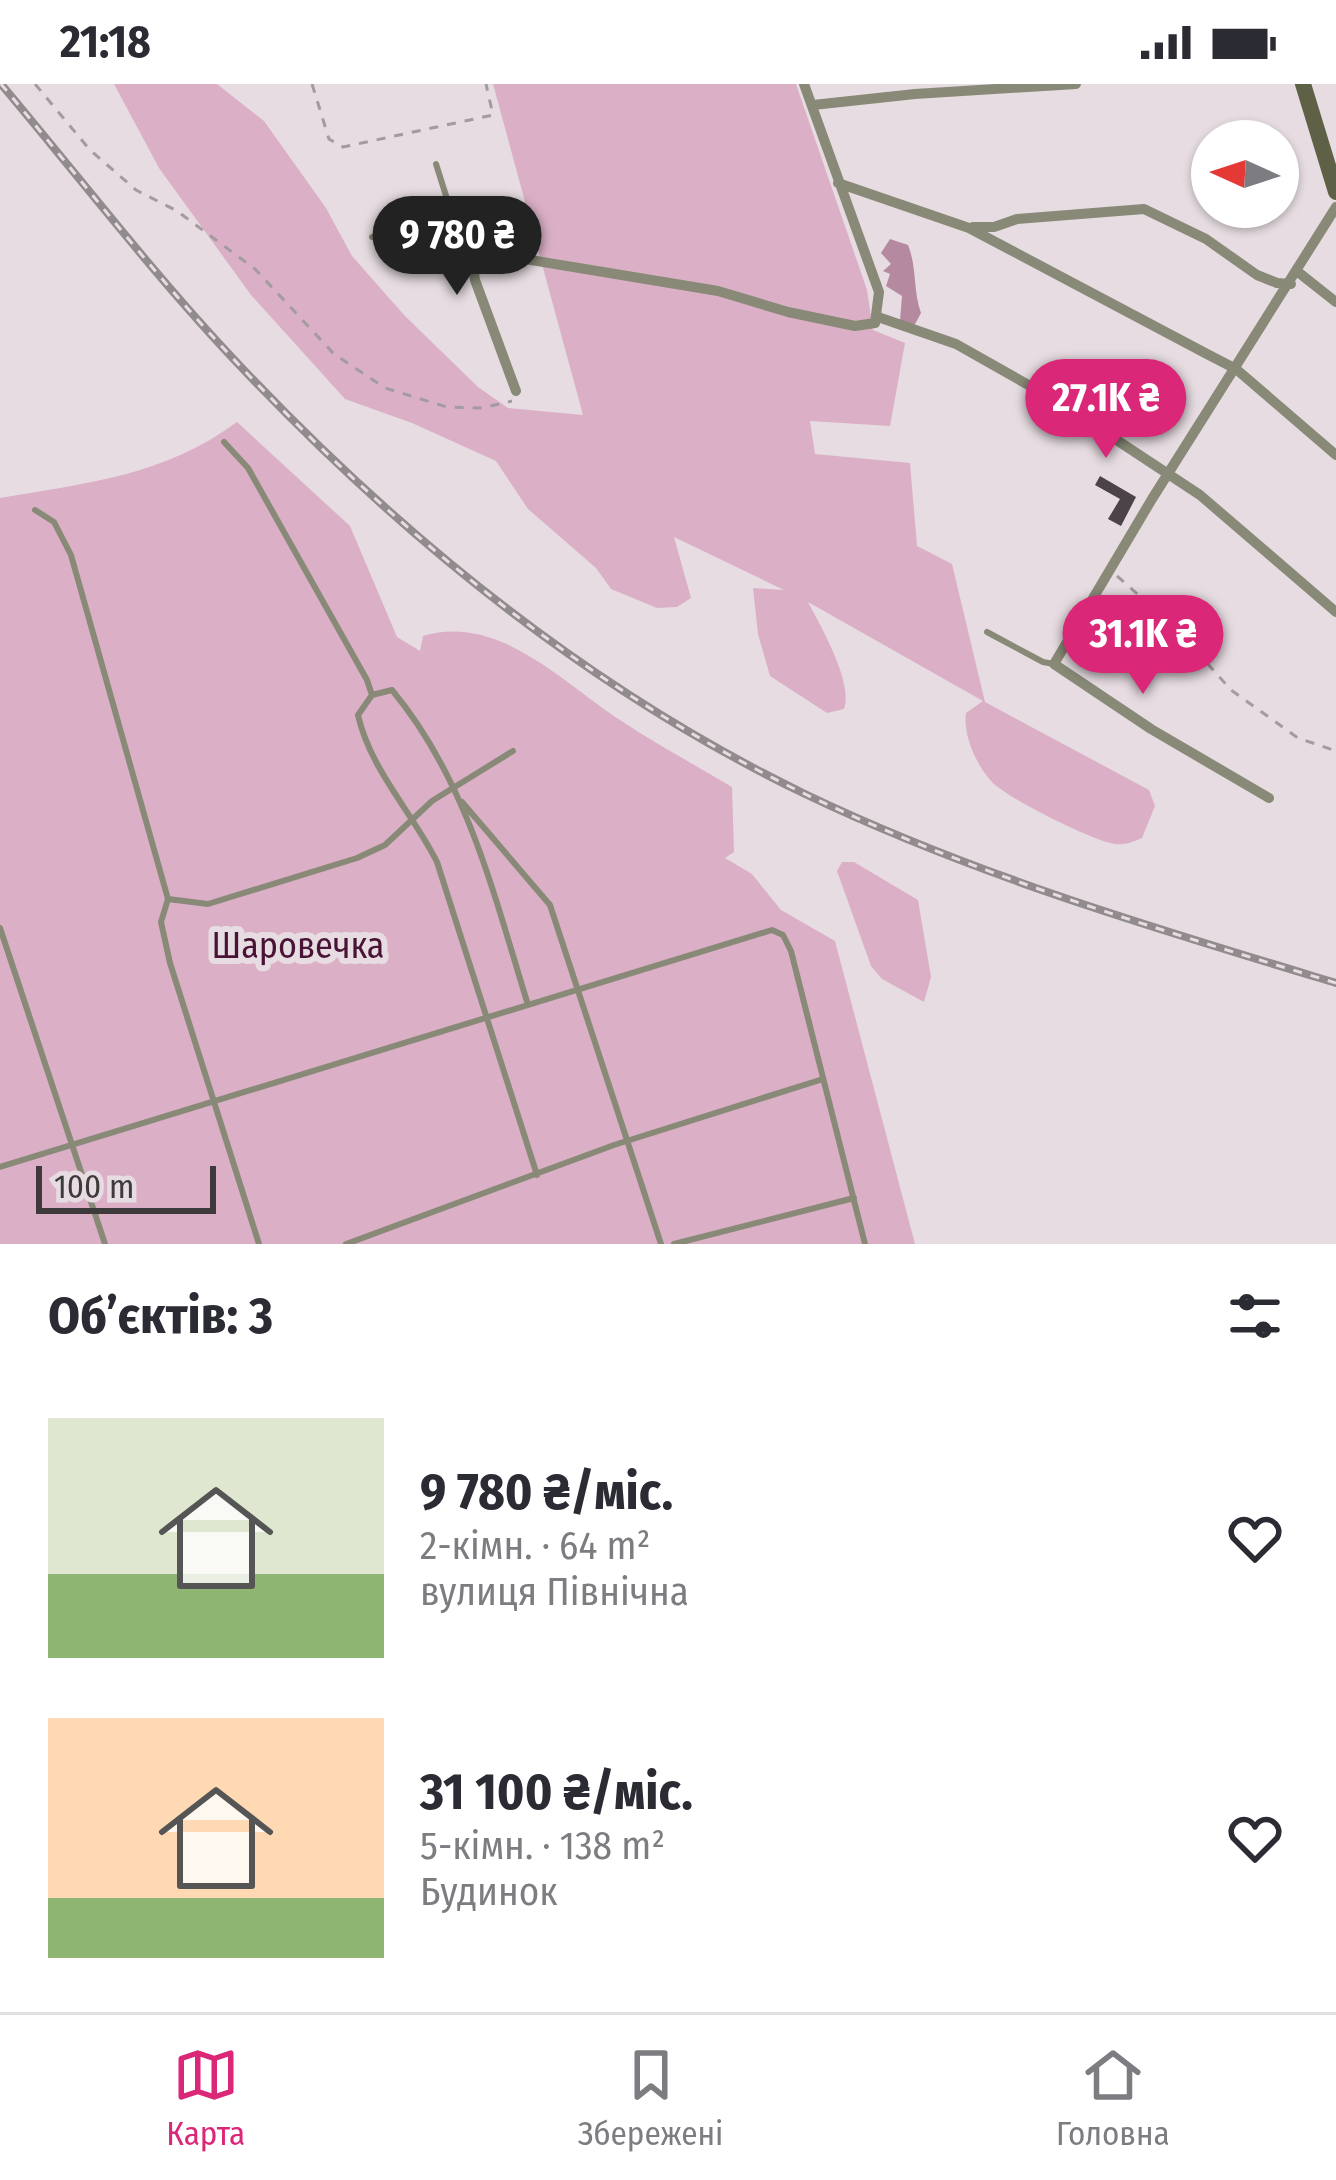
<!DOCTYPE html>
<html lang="uk">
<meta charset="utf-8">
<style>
body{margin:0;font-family:"Fira Sans Condensed",sans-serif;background:#f7f7f7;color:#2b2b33;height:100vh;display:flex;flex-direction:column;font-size:45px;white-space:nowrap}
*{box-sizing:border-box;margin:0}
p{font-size:39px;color:#7c7c81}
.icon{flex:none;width:66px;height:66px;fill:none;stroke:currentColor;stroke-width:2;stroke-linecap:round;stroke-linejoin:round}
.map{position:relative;height:1160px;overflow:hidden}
.drawer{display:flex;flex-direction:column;background:#fff;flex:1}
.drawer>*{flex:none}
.needle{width:78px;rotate:273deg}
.fabs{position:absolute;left:1191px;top:36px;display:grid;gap:24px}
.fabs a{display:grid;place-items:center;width:108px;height:108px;border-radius:50%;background:#fff;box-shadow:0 3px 9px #0004;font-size:60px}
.scale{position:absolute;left:36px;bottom:30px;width:180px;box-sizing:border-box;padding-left:12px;border:6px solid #3e3a3c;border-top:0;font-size:33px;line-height:42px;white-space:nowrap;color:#3e3a3c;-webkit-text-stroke:9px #e6dce1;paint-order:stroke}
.price{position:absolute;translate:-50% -102px;padding:0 27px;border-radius:42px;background:#db2777;color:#fff;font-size:39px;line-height:78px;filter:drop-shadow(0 3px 6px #0008)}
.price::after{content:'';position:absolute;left:50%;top:72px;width:36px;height:27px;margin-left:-18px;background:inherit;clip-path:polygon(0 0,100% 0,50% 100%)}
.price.on{background:#222;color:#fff}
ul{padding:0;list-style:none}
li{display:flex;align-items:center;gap:36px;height:300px;padding:0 48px}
li span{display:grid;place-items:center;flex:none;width:336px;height:240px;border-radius:0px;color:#555}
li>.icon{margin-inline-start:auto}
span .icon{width:144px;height:144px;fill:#fffc;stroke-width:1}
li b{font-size:51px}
h2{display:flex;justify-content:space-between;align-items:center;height:144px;padding:0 48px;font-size:51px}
.status{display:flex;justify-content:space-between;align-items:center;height:84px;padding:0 60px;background:#fff;direction:ltr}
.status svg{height:33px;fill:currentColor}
.dock{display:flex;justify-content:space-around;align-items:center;height:168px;border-top:3px solid #e1e1e2;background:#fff;font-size:33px;color:#7c7c81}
.dock a{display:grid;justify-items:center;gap:6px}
.dock .on{color:#db2777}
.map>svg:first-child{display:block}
</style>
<div class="status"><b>21:18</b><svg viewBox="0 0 49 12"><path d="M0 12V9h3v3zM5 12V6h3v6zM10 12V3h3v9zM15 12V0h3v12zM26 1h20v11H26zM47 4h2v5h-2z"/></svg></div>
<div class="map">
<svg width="1336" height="1160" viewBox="0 0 1336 1160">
<rect width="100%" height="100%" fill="#e6dce1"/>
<path fill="#dbb0c6" d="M114,0H217L264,37L326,124L352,172L405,232L478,303L508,324L583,331L493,0H796L867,206L873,246L905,259L890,342L810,337L815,370L910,379L917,462L952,480L985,618L1149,706L1155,722L1142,754C1132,758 1126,761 1115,760C1093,757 1006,714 991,697C976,680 963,651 966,629L983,617L808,518C819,539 854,599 844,625L827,629L770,592L758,550L753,504L784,506L674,453L691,514L677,523L657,524L611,505L596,484L528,425L496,377L412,339L345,315L251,211L159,84Z
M237,338L350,442L397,553L420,567L423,552C498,529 562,598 620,636C656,660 695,681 732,703L734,768L725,774L752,790L781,826L835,857L915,1160H0V414C87,399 164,392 237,338Z
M842,778H854L918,816L931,893L924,918L882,895L871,882L837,787Z"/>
<path fill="#b58aa1" d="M890,155L908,161C917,183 913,207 921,229L914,242L900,236L902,212L886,202L890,190L883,187L891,180L881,169Z"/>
<path fill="#4b4347" d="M1100,392L1136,413L1121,442L1108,435L1120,415L1095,401Z"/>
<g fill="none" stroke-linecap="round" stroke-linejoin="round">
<path stroke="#a39b9f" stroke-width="3" stroke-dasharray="9 9" stroke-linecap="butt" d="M35,0L90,66L136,106L177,127L255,185L334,270L385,304L447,323L482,324L512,317
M312,0L329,55L343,63L493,31L486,0
M1117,492L1176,544L1231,606L1298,654L1336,667"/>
<path stroke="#888a77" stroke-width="6" d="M436,80L460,156L468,166
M372,153L471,169
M224,358L248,384L367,596L372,611L358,631C370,685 412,728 437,778L537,1091
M35,426L54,438L71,471L168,815L161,838L170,879L259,1160
M987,548L1043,578L1054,580
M372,611L392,606C467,696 494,811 528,921
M462,718L550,821L661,1160
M168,815L208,820L357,774L385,761L432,717L513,667
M0,844L105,1160
M0,1083L772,846L783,851L791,867L865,1160
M346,1160L614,1061L823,995
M674,1160L854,1114"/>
<path stroke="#888a77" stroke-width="10" d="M813,21L915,10L1076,0
M838,99L969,144L1207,270L1236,285L1336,371
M973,143H994L1017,135L1144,125L1206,155L1257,191L1277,199L1291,200
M1298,188L1336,218
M878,233L956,260L1062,320L1200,411L1336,528
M516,307L475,196L471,169L476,167L718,207L788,228L855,242L875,239L879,208L804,0
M1269,714L1151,645L1054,580L1152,415L1336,123"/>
<path stroke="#5f6146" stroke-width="16" d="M1303,0L1336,108"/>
<g stroke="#928b8e" stroke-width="8">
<path id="rail" d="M1,0C81,95 157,195 242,284C405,456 592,607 805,710C974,791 1157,845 1336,899"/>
</g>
<use href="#rail" stroke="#e6dce1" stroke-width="3" stroke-dasharray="9" stroke-linecap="butt"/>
</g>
<g text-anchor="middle" stroke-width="12" stroke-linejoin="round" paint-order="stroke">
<g font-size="36" fill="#481334" stroke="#e6dce1">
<text x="298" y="874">Шаровечка</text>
</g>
</g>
</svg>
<div class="fabs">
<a><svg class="needle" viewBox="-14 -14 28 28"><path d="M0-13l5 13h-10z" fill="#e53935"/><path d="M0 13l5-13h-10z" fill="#7c7c81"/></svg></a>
</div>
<div class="scale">100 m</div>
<b class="price on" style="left:457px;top:214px">9 780 ₴</b>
<b class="price" style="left:1106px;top:377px">27.1K ₴</b>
<b class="price" style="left:1143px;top:613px">31.1K ₴</b>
</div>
<section class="drawer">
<h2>Об’єктів: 3<svg class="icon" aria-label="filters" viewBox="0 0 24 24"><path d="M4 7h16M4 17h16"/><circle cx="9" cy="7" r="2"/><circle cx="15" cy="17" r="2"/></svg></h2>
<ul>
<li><span style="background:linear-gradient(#dfe7d0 65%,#8fb573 0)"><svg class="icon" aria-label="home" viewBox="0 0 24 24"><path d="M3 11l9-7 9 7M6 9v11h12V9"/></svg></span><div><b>9 780 ₴/міс.</b><p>2-кімн. · 64 m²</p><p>вулиця Північна</p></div><svg class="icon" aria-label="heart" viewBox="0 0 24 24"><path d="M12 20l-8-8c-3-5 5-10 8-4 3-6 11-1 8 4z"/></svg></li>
<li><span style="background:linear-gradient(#ffd9b3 75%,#8fb573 0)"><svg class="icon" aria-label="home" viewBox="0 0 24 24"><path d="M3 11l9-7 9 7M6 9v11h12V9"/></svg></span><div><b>31 100 ₴/міс.</b><p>5-кімн. · 138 m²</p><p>Будинок</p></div><svg class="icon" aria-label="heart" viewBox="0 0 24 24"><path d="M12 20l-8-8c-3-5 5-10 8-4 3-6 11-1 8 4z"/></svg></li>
</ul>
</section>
<nav class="dock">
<a class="on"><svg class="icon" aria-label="map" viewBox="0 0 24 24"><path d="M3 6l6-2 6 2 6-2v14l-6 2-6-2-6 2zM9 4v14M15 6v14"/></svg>Карта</a>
<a><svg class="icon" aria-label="saved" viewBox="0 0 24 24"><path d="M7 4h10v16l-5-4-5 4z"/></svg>Збережені</a>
<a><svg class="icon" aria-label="home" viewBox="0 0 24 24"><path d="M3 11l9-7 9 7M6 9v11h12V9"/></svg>Головна</a>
</nav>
